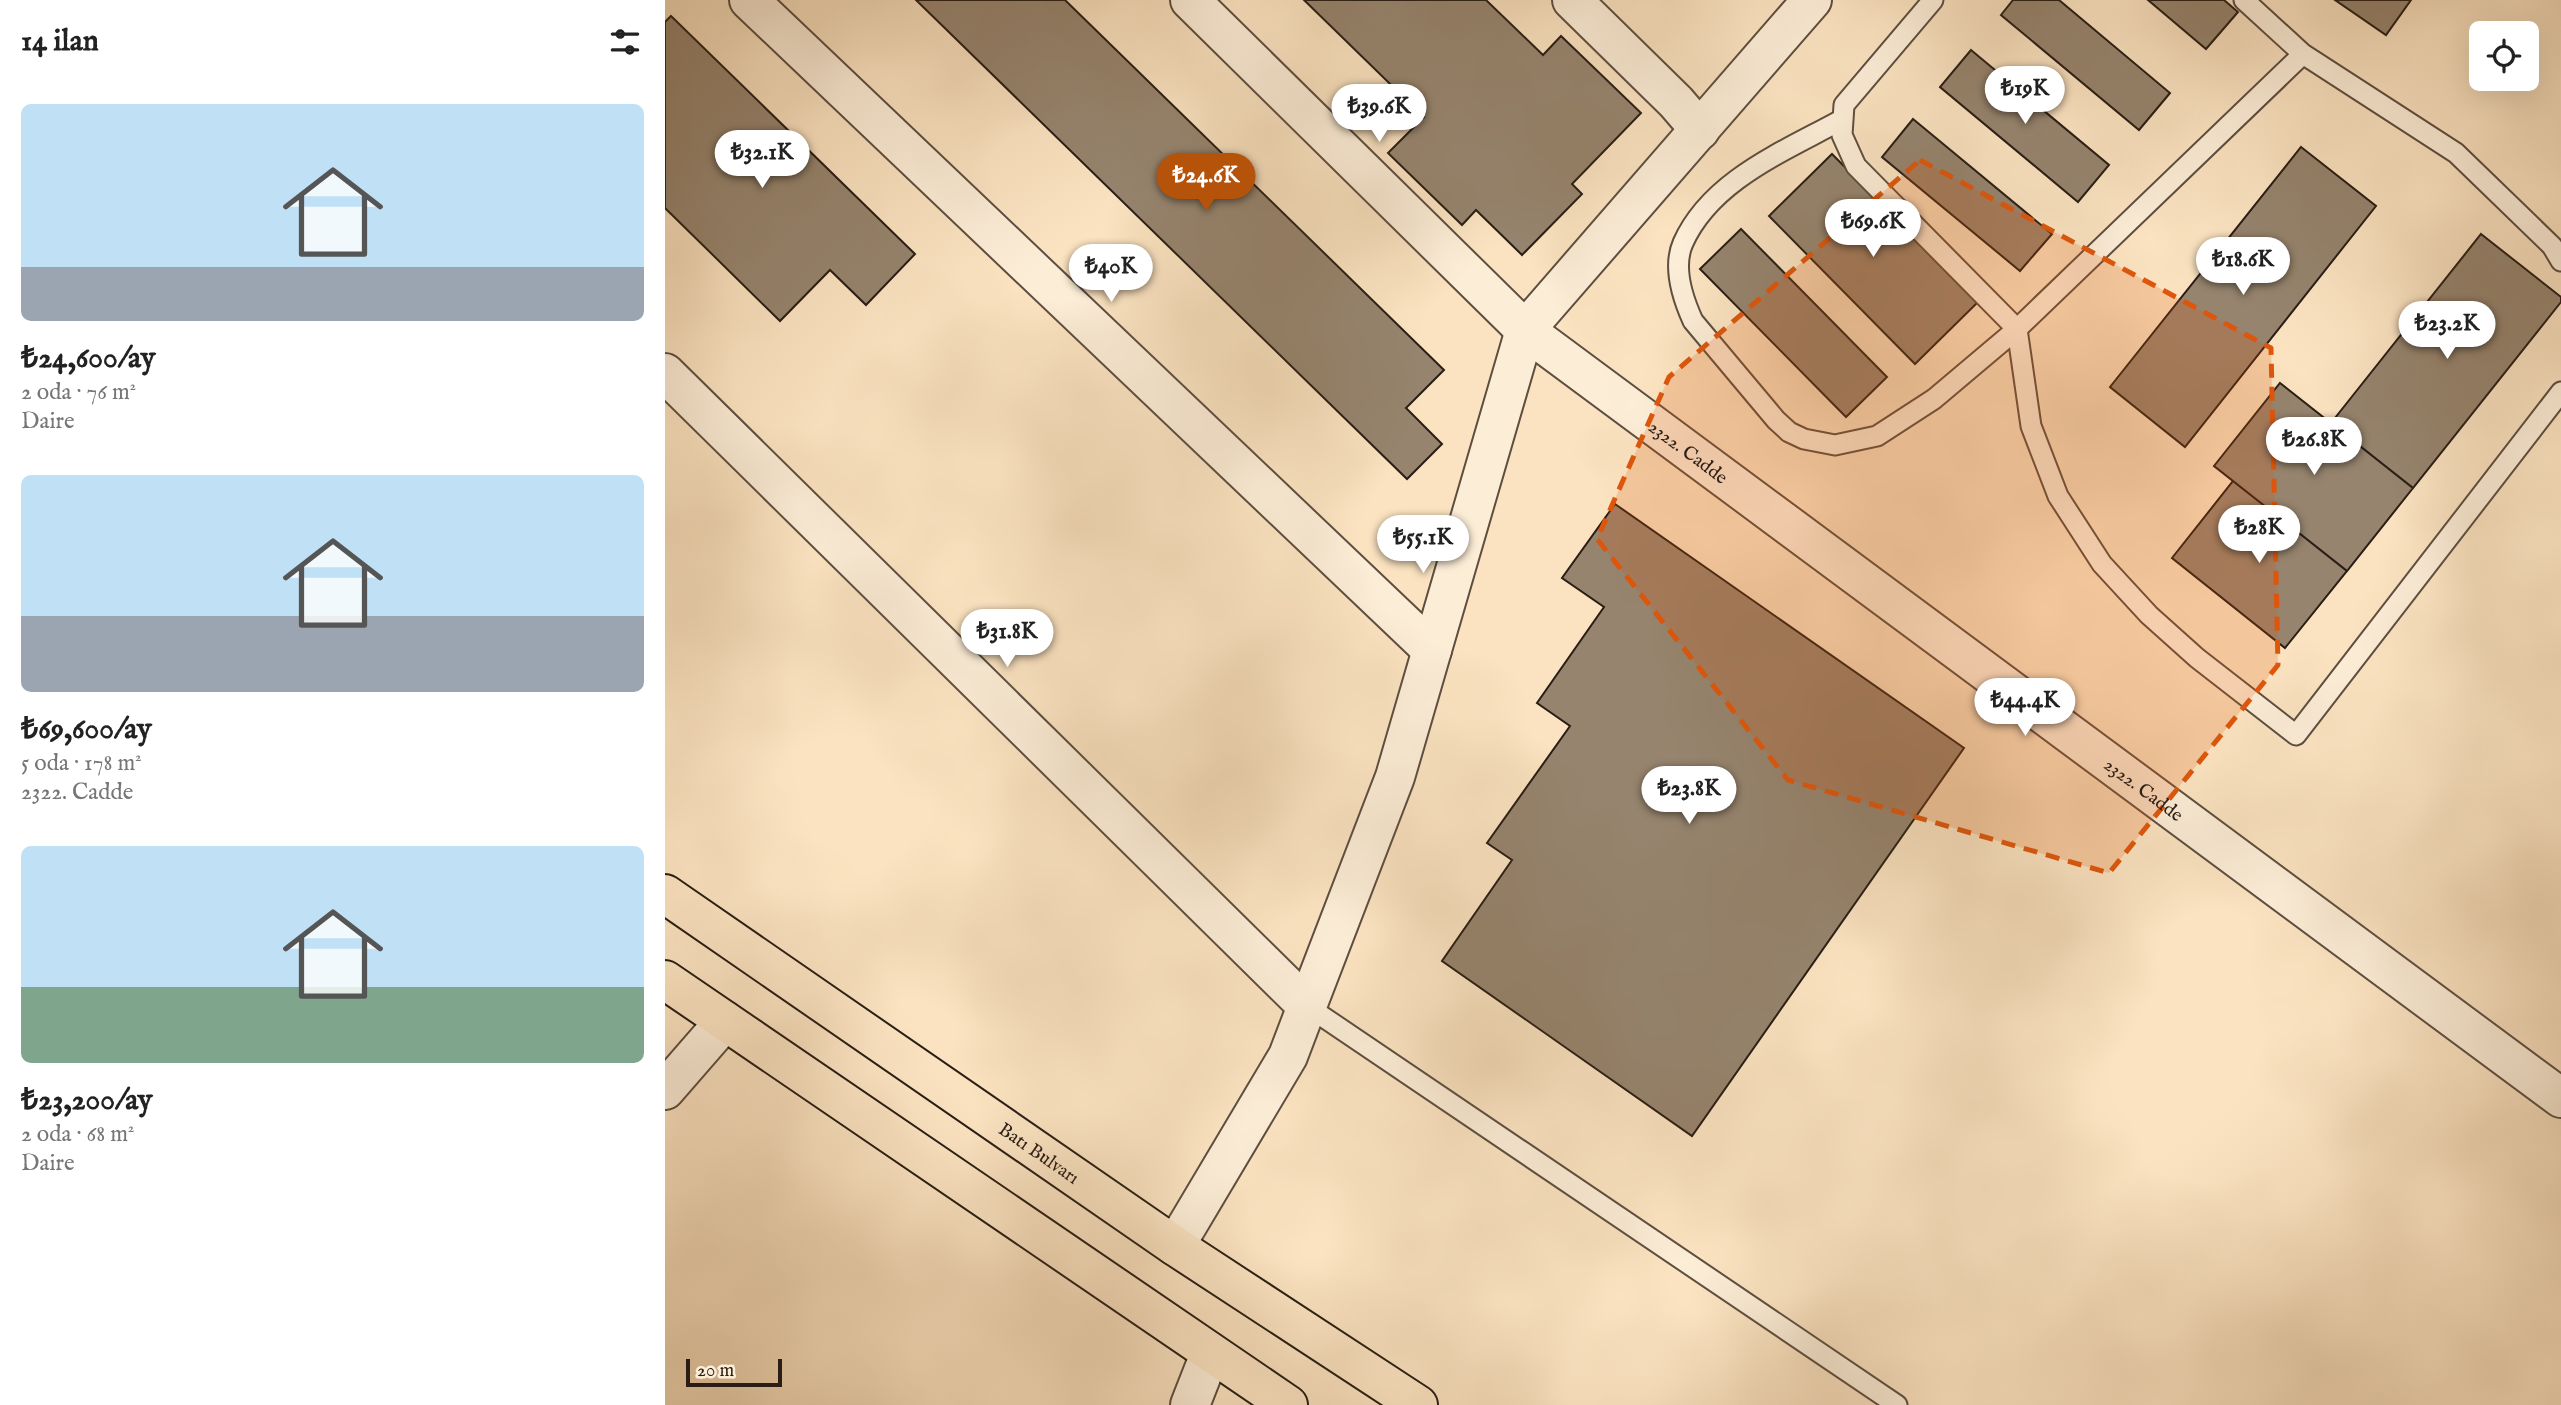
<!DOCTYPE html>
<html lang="tr">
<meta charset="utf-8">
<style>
body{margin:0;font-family:"IM FELL English",serif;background:#f6f6f6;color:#222;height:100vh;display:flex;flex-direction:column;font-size:26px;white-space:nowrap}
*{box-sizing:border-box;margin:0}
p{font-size:23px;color:#767676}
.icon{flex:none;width:38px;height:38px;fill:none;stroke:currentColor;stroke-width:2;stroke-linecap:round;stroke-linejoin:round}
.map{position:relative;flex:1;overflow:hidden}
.details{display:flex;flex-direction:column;background:#fff;width:665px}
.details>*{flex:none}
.tools{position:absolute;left:1804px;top:21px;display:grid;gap:14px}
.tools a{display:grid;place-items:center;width:70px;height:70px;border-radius:10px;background:#fff;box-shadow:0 7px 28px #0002;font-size:35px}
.scale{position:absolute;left:21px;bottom:18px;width:96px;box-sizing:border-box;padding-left:7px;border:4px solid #291d15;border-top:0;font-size:19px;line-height:24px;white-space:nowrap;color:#291d15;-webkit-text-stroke:5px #fcedd7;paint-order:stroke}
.price{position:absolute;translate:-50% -60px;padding:0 16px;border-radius:24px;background:#fff;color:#222;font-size:23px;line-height:46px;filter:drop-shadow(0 2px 4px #0008)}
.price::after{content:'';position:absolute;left:50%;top:42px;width:21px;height:16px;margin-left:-10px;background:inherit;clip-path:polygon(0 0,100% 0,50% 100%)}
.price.selected{background:#b45309;color:#fff}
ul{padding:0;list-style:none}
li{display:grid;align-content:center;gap:14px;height:371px;padding:0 21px}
li span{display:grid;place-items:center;height:217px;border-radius:10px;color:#555}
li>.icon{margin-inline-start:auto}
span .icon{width:126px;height:126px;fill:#fffc;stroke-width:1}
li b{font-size:30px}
h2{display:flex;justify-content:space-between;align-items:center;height:84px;padding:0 21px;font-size:30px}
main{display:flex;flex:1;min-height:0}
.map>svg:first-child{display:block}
</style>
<main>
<section class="details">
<h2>14 ilan<svg class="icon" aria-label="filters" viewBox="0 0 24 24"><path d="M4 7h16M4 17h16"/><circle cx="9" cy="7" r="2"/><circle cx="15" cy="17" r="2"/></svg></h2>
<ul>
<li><span style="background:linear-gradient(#bfe0f5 75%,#9aa5b1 0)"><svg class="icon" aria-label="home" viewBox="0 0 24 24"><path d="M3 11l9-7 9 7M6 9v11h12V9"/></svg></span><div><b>₺24,600/ay</b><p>2 oda · 76 m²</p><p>Daire</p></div></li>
<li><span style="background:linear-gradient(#bfe0f5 65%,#9aa5b1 0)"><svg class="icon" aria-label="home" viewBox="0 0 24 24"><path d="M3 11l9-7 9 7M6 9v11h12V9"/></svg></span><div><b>₺69,600/ay</b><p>5 oda · 178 m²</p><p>2322. Cadde</p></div></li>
<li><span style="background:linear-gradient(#bfe0f5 65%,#7fa58c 0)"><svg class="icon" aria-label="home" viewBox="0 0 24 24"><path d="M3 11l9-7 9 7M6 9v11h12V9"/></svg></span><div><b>₺23,200/ay</b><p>2 oda · 68 m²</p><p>Daire</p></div></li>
</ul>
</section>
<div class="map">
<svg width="1896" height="1405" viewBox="0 0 1896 1405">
<rect width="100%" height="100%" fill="#fbe3c1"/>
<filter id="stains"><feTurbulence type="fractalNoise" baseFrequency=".00286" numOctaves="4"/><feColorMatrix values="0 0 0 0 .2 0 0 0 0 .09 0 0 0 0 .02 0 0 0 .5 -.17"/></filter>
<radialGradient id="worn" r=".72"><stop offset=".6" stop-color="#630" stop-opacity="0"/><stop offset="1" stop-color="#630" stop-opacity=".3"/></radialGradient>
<path fill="#96846e" stroke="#291d15" stroke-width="2" d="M251,0H400L779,370L741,408L777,444L742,479Z
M639,0H821L878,55L896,36L976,113L907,184L917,194L857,255L811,210L797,225L723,153L759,117Z
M1348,0H1394L1505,93L1474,130L1336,15Z
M1483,0H1559L1573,12L1541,49Z
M1670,0H1746L1721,35Z
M6,16L250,254L201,305L165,270L115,321L0,208V22Z
M1306,50L1444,165L1413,202L1275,87Z
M1248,119L1387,234L1355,271L1217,157Z
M1636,147L1711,206L1520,447L1445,387Z
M1167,154L1313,302L1250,364L1104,216Z
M1076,229L1222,377L1181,417L1035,269Z
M1816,234L1896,297V302L1748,488L1666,423Z
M1615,383L1748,488L1682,571L1549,466Z
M1568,481L1682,571L1620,648L1507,558Z
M950,504L1299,748L1027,1136L777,961L847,860L822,843L905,726L872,703L939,607L897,578Z"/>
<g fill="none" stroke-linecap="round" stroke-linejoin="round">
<g stroke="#5e4e40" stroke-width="23">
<path id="lane" d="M1268,0L1179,105L1177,135L1191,166L1352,329L1366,426L1393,496L1437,564L1484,615L1532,658L1631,735L1896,392
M1579,0L1638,54L1791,153L1887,246L1896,261
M1176,120C1120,151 1046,180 1018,243C1007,268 1018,299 1028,321L1111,420L1124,432L1139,439L1170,445L1212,436L1269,399L1352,329L1638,54
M642,1006L1232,1405"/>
</g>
<g stroke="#5e4e40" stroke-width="42">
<g id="street">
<path d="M84,0L767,650"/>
<path id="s1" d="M525,0L860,330L1896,1098"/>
<path d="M907,0L1011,102L1035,130"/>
<path d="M0,373L642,1006"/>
<path d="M0,1090L60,1021"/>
<path d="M510,1246L623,1056L642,1006L730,777L860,330L1147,0"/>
<path d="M525,1405L545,1354"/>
</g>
</g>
<g stroke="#291d15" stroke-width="42">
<g id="primary">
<path id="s2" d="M0,894L510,1246L753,1405"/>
<path d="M0,980L623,1405"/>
</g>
</g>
<use href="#lane" stroke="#fcedd7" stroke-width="19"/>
<use href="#street" stroke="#fcedd7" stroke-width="38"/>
<use href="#primary" stroke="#fbe3c1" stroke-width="38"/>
</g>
<path fill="#de560c" fill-opacity="0.2" stroke="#de560c" stroke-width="5" stroke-dasharray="14 9" stroke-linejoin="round" d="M1255,160L1606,348L1613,665L1444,873L1123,780L932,539L1004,377Z"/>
<g text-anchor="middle" stroke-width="7" stroke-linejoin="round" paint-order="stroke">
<g font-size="19" fill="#291d15" stroke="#fcedd7">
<text dy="7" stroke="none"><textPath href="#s1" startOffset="674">2322. Cadde</textPath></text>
<text dy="7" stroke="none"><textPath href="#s1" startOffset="1241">2322. Cadde</textPath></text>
<text dy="7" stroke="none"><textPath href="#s2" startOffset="455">Batı Bulvarı</textPath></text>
</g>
</g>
<rect width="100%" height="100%" filter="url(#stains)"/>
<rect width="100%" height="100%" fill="url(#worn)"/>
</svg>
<div class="tools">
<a><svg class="icon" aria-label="locate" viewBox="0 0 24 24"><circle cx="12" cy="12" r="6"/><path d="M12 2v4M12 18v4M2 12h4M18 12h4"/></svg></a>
</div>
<div class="scale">20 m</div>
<b class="price" style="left:1360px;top:126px">₺19K</b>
<b class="price" style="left:714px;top:144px">₺39.6K</b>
<b class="price" style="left:97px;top:190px">₺32.1K</b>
<b class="price selected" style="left:541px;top:213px">₺24.6K</b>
<b class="price" style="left:1208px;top:259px">₺69.6K</b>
<b class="price" style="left:1578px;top:297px">₺18.6K</b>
<b class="price" style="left:446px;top:304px">₺40K</b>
<b class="price" style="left:1782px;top:361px">₺23.2K</b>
<b class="price" style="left:1649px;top:477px">₺26.8K</b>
<b class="price" style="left:1594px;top:565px">₺28K</b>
<b class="price" style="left:758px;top:575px">₺55.1K</b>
<b class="price" style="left:342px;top:669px">₺31.8K</b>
<b class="price" style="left:1360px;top:738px">₺44.4K</b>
<b class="price" style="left:1024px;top:826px">₺23.8K</b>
</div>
</main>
